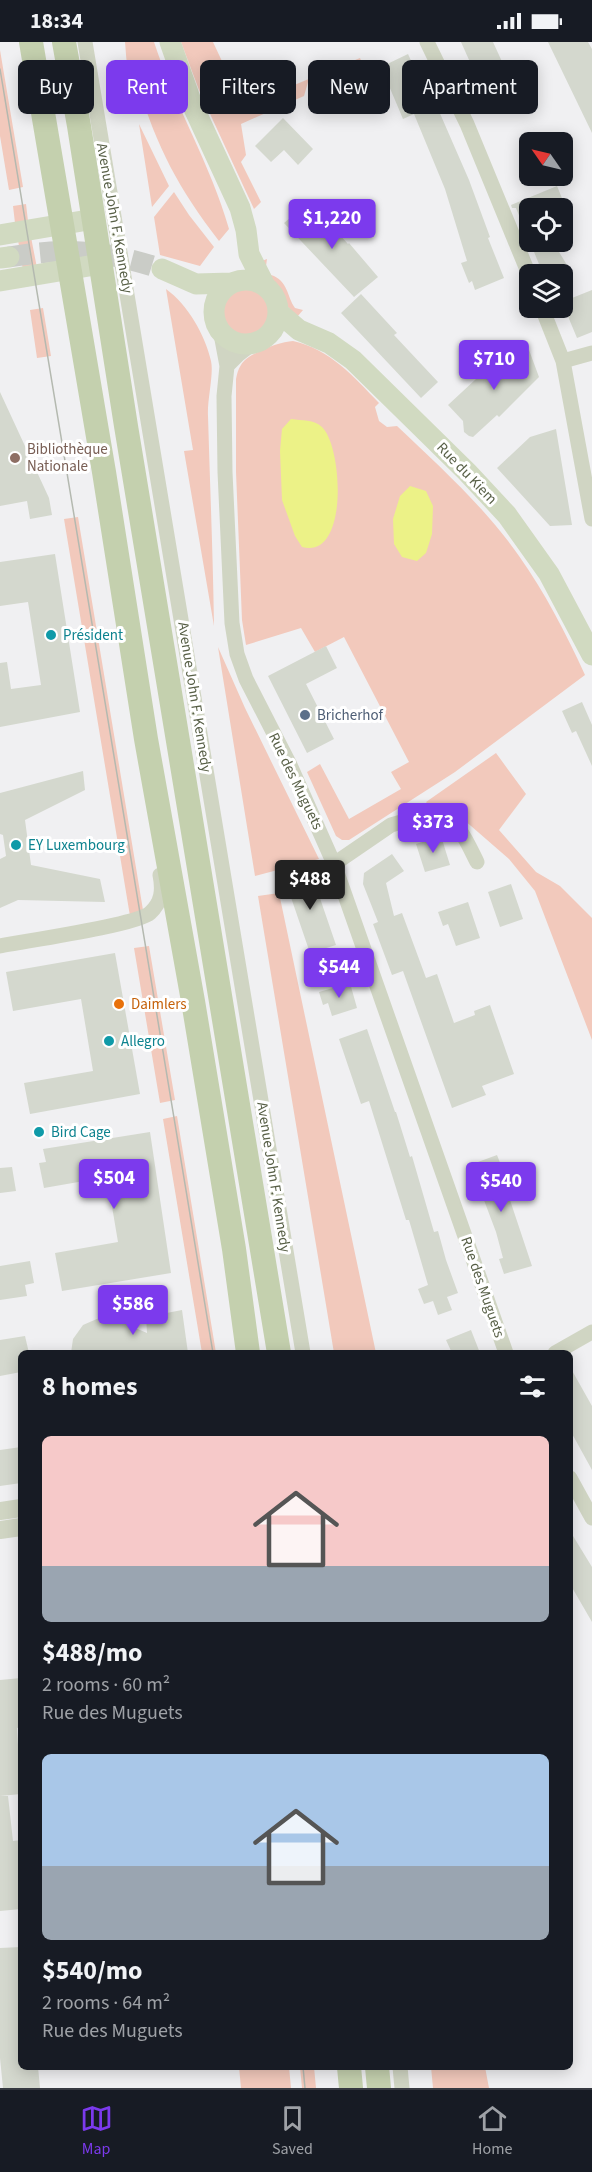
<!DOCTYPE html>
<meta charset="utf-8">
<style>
body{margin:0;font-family:"Source Sans 3",sans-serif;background:#20242c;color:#f1f3f6;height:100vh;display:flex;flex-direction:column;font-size:22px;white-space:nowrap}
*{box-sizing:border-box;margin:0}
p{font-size:20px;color:#9ea1a6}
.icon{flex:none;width:33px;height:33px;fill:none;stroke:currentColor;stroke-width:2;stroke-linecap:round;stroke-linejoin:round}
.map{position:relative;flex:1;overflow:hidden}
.drawer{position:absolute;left:18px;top:1308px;width:555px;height:720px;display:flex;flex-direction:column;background:#171b24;border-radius:9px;box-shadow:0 3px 15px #0003}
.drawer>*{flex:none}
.guide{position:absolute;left:18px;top:18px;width:556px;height:54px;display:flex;gap:12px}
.needle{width:39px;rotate:304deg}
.tools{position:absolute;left:519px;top:90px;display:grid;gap:12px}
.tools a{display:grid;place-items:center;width:54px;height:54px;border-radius:9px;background:#171b24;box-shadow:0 3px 15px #0003;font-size:30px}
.price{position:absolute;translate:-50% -51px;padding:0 14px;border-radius:6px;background:#7c3aed;color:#fff;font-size:20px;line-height:39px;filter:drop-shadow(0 2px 3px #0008)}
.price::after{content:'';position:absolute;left:50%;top:36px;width:18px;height:14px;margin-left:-9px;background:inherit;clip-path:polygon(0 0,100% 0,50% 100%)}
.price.current{background:#222;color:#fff}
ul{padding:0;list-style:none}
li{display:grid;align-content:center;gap:12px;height:318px;padding:0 24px}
li span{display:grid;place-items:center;height:186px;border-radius:9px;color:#555}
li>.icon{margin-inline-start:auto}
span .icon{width:108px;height:108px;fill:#fffc;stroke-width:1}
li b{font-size:26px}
h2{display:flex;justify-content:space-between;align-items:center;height:72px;padding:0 24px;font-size:26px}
.pill{padding:0 21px;border-radius:9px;background:#171b24;box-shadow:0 3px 15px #0003;font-size:21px;line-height:54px}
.pill.current{background:#7c3aed;color:#fff}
.status{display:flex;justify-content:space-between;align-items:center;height:42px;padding:0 30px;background:#171b24;direction:ltr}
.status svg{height:16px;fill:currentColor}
.tab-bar{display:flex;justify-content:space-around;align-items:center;height:84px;border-top:2px solid #363941;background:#171b24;font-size:16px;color:#9ea1a6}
.tab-bar a{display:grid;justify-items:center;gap:3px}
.tab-bar .current{color:#7c3aed}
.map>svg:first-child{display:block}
</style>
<div class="status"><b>18:34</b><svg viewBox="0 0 49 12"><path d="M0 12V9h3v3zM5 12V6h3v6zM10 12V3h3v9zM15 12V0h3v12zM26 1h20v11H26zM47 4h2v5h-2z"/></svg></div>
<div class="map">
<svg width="592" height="2046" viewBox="0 0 592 2046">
<rect width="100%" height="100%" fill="#f0f0f2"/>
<path fill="#f2c9bc" d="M125,0H154C175,64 211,123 229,187L219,199C179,147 157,106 138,43C136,38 133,37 130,32C126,24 126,9 125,0Z
M181,0H213L243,64L360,16L376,54L346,68L340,55L316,37L308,40L304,54L241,82L246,113L241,120L261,160L254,167L199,48Z
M0,8L23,145L9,148L0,94Z
M139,82L169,144L152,165Z
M174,150L189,173L214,205L200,224L160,213L154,175Z
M26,162L28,179L15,181L13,164Z
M31,195L37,226L23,228L18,198Z
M267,217L266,224L271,233C288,238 287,255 295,266L303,268L297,275L287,264L281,249L259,220Z
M221 269a24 24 0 1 1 48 0a24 24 0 1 1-48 0Z
M166,247C188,263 205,293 211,319C214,332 207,358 208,374C210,444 213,514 214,584L184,409L193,408Z
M43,266L51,314L37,316L30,268Z
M293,299C330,307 354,335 379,361L375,365L379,379L387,385L397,384C439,424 485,465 519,514C545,551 566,591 585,633L455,730L349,798H342L336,794L307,730L320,722L349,777L401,747L391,730L409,720L344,595L315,610L301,586L246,603L242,578L236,430V337C237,332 238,327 241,323C248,311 279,300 293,299Z
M78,475L143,868L130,874L64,477Z
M218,605L245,666L319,817L255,834Z
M496,711L526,752L499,788L536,830L560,844L592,876V998L535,849L509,817L448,764H429L426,760Z
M279,851L376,1311H334L258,854Z
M149,904L175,1058L160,1061L134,906Z
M177,1074L216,1311H202L163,1077Z
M239,2025H289L291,2046H241Z
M300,2025H314L316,2046H302Z
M431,2025H485L489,2046H433Z"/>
<path fill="#ecf287" d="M291,377C302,379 314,377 322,385C343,405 349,518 302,505L295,494L282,458L280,409L282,387Z
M410,444L426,449L433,464L432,492L426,511L417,519L402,515L394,502L393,477L400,454Z"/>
<path fill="#d4d8ce" d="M461,0H493L504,24L496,27L504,45L480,56L474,40L478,38Z
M548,0H588L592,7V91Z
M408,12L431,62L435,60L469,138L490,195L488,196L504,236L475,248L472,239L469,241L461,221L467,219L445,147L414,72L403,77L381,25Z
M283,76L313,107L298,123L284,108L271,120L255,104Z
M557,144L566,166H530L529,198L516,166H512L511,163Z
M308,161L320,176L323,174L348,202L349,201L378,235L354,255L284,181Z
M530,200H553L570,228L559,232H543Z
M592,248V290L577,296L562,260Z
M361,252L397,291L394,293L438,340L421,356L341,271Z
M529,308L539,335L499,375L497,373L473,395L469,394L464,390L463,379L448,363L504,311L511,316L517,311L521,316Z
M0,350L49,456L52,473L30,477L27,459L0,464Z
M556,387L572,483L550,484L497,426L530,395Z
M55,512L80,670L0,685V621L7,620L11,647L41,643L28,560L0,564V520Z
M326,604L337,626L306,642L334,697L307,711L268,634Z
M582,660L592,683V724L576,689L572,691L562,669Z
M83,729L85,748L25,778L31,823L100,837L105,860L18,858L0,866V817L6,814L3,793L0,792V751Z
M441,794L450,823L425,830L416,802Z
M392,812L404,829L386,841L394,874L402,871L426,936L437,932L454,981L475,973L474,969L490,963L514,1032L482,1044L486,1053L452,1066L403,929L392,933L373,882L378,880L363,842L364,831Z
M310,827L336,903L310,911L284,835Z
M511,842L523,877L500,885L488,850Z
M468,860L480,896L456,904L448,882L443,884L438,870Z
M115,911L140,1052L30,1072L24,1041L93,1029L81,957L13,969L6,930Z
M350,941L357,966L332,974L328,961L323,963L319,950Z
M367,987L395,1070H396L410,1115L412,1114L434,1190L438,1189L446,1218L458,1251L447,1255L452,1268L438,1273L433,1259L424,1262L418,1247L428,1243L409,1178H406L369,1059L361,1062L339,997Z
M150,1090L171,1231L62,1249L55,1211L118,1200L107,1135L44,1146L39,1121L46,1120L43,1107Z
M497,1113L506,1136L503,1137L532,1224L504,1232L499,1217L503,1216L496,1190L479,1145L475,1147L467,1124Z
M12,1125L16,1149L0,1151V1126Z
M30,1219L34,1241L25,1243L27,1254L0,1258V1224Z
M182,1268L188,1311H71L73,1297L83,1283L99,1276L117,1278L147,1291L146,1275Z
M471,1288L480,1311H452L446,1298Z
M25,1294L29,1311H21V1330L0,1334V1298Z
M570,1325L592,1364V1428L570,1388Z
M21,1405V1441L0,1444V1408Z
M570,1489L592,1525V1580L570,1542Z
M21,1636V1685L17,1686L21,1752L0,1754V1638Z
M0,1754H8L13,1799L21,1798V1867L0,1869Z
M21,1905V2025H38L40,2046H3L0,2016V1906Z"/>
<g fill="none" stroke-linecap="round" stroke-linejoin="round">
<path stroke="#caccc7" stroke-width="21" stroke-dasharray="21 10" stroke-linecap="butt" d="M9,215C70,205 103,208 162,227"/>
<path stroke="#d0d5c3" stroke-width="15" d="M85,0L303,1311
M427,0L467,82L530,235
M542,266L563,319L592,477
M221,292L227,324L224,354L225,430L232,581L237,612L246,637L290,723L334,822L506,1311
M563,319L592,311
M227,324L239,312L252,302
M334,822L391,783L439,769C460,782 466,798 477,820
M0,904C25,899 137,883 150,871C162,860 163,848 160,833
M555,1311L592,1290
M570,1436L592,1476
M400,2025L402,2046"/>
<path stroke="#d0d5c3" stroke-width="18" d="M0,1469L21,1466
M0,1488L21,1485"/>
<path stroke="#d1dac1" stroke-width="21" d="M170,0L192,62L240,166L246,188L249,212L265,244
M0,193L94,177
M0,216L9,215
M162,227L196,242L232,241
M214 270a32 32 0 1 1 64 0a32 32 0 1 1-64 0Z
M0,239L101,222
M278,270L299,288L329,301L353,318L467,430L507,473L549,532L592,613"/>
<path stroke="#c4d0ae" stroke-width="24" d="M31,0L104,430L146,697L193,959L234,1207L248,1311
M64,0L79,84L126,384L279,1311
M349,2025L351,2046
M377,2025L379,2046"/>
<path stroke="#b4b9b0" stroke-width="1.5" d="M0,27L213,1311
M303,2025L305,2046"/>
</g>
<circle fill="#8d6e63" stroke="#fff" stroke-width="2" cx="15" cy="416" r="6"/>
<g fill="#0f9aa8" stroke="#fff" stroke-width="2">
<circle cx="51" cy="593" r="6"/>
<circle cx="16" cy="803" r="6"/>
<circle cx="109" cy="999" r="6"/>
<circle cx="39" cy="1090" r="6"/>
</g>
<circle fill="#5c6f8a" stroke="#fff" stroke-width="2" cx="305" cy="673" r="6"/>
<circle fill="#e8710a" stroke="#fff" stroke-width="2" cx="119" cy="962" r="6"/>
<g text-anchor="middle" stroke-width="6" stroke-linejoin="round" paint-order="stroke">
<g font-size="15" fill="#575f46" stroke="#fff">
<text transform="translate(115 176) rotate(80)" y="5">Avenue John F. Kennedy</text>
<text transform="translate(467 431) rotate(46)" y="5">Rue du Kiem</text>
<text transform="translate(195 655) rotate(81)" y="5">Avenue John F. Kennedy</text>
<text transform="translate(296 739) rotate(64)" y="5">Rue des Muguets</text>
<text transform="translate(274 1135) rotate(81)" y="5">Avenue John F. Kennedy</text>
<text transform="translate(483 1245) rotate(71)" y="5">Rue des Muguets</text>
</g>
<g font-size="15" fill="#785e54" stroke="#fff" text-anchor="start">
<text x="27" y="412">Bibliothèque<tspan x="27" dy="17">Nationale</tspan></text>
</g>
<g font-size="15" fill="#0d838f" stroke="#fff" text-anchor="start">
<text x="63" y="598">Président</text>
<text x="28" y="808">EY Luxembourg</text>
<text x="121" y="1004">Allegro</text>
<text x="51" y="1095">Bird Cage</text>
</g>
<g font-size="15" fill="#4e5e75" stroke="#fff" text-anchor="start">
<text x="317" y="678">Bricherhof</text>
</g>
<g font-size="15" fill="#c56008" stroke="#fff" text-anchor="start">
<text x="131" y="967">Daimlers</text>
</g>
</g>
</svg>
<div class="tools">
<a><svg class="needle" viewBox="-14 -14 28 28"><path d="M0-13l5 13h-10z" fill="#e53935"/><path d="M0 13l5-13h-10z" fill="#9ea1a6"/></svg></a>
<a><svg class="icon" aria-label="locate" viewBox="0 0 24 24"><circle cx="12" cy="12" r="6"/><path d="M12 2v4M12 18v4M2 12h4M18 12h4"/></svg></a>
<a><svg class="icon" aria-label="layers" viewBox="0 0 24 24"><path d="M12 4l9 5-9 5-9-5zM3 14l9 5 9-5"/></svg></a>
</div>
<b class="price" style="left:332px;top:208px">$1,220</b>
<b class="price" style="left:494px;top:349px">$710</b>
<b class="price" style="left:433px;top:812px">$373</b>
<b class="price current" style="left:310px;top:869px">$488</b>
<b class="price" style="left:339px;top:957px">$544</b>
<b class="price" style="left:114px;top:1168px">$504</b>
<b class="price" style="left:501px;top:1171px">$540</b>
<b class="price" style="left:133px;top:1294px">$586</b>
<div class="guide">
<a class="pill">Buy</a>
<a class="pill current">Rent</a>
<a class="pill">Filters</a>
<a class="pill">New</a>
<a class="pill">Apartment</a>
</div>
<section class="drawer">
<h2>8 homes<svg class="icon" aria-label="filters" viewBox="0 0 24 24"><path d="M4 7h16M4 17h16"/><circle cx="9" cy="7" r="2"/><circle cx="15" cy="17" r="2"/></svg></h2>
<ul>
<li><span style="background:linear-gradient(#f6c9c9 70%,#9aa5b1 0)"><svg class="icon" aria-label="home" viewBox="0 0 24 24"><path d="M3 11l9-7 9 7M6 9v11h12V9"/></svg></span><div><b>$488/mo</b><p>2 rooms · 60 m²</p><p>Rue des Muguets</p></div></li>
<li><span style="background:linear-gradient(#a9c7e8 60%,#9aa5b1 0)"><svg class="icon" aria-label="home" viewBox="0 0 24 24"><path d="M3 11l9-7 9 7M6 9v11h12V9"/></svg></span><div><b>$540/mo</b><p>2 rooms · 64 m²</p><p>Rue des Muguets</p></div></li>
</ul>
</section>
</div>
<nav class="tab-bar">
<a class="current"><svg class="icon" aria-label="map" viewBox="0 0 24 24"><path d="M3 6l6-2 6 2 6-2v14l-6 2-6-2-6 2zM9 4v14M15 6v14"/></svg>Map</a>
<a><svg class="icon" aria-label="saved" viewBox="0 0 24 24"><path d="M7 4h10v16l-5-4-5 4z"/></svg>Saved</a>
<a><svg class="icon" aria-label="home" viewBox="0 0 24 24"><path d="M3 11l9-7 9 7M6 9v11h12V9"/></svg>Home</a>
</nav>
